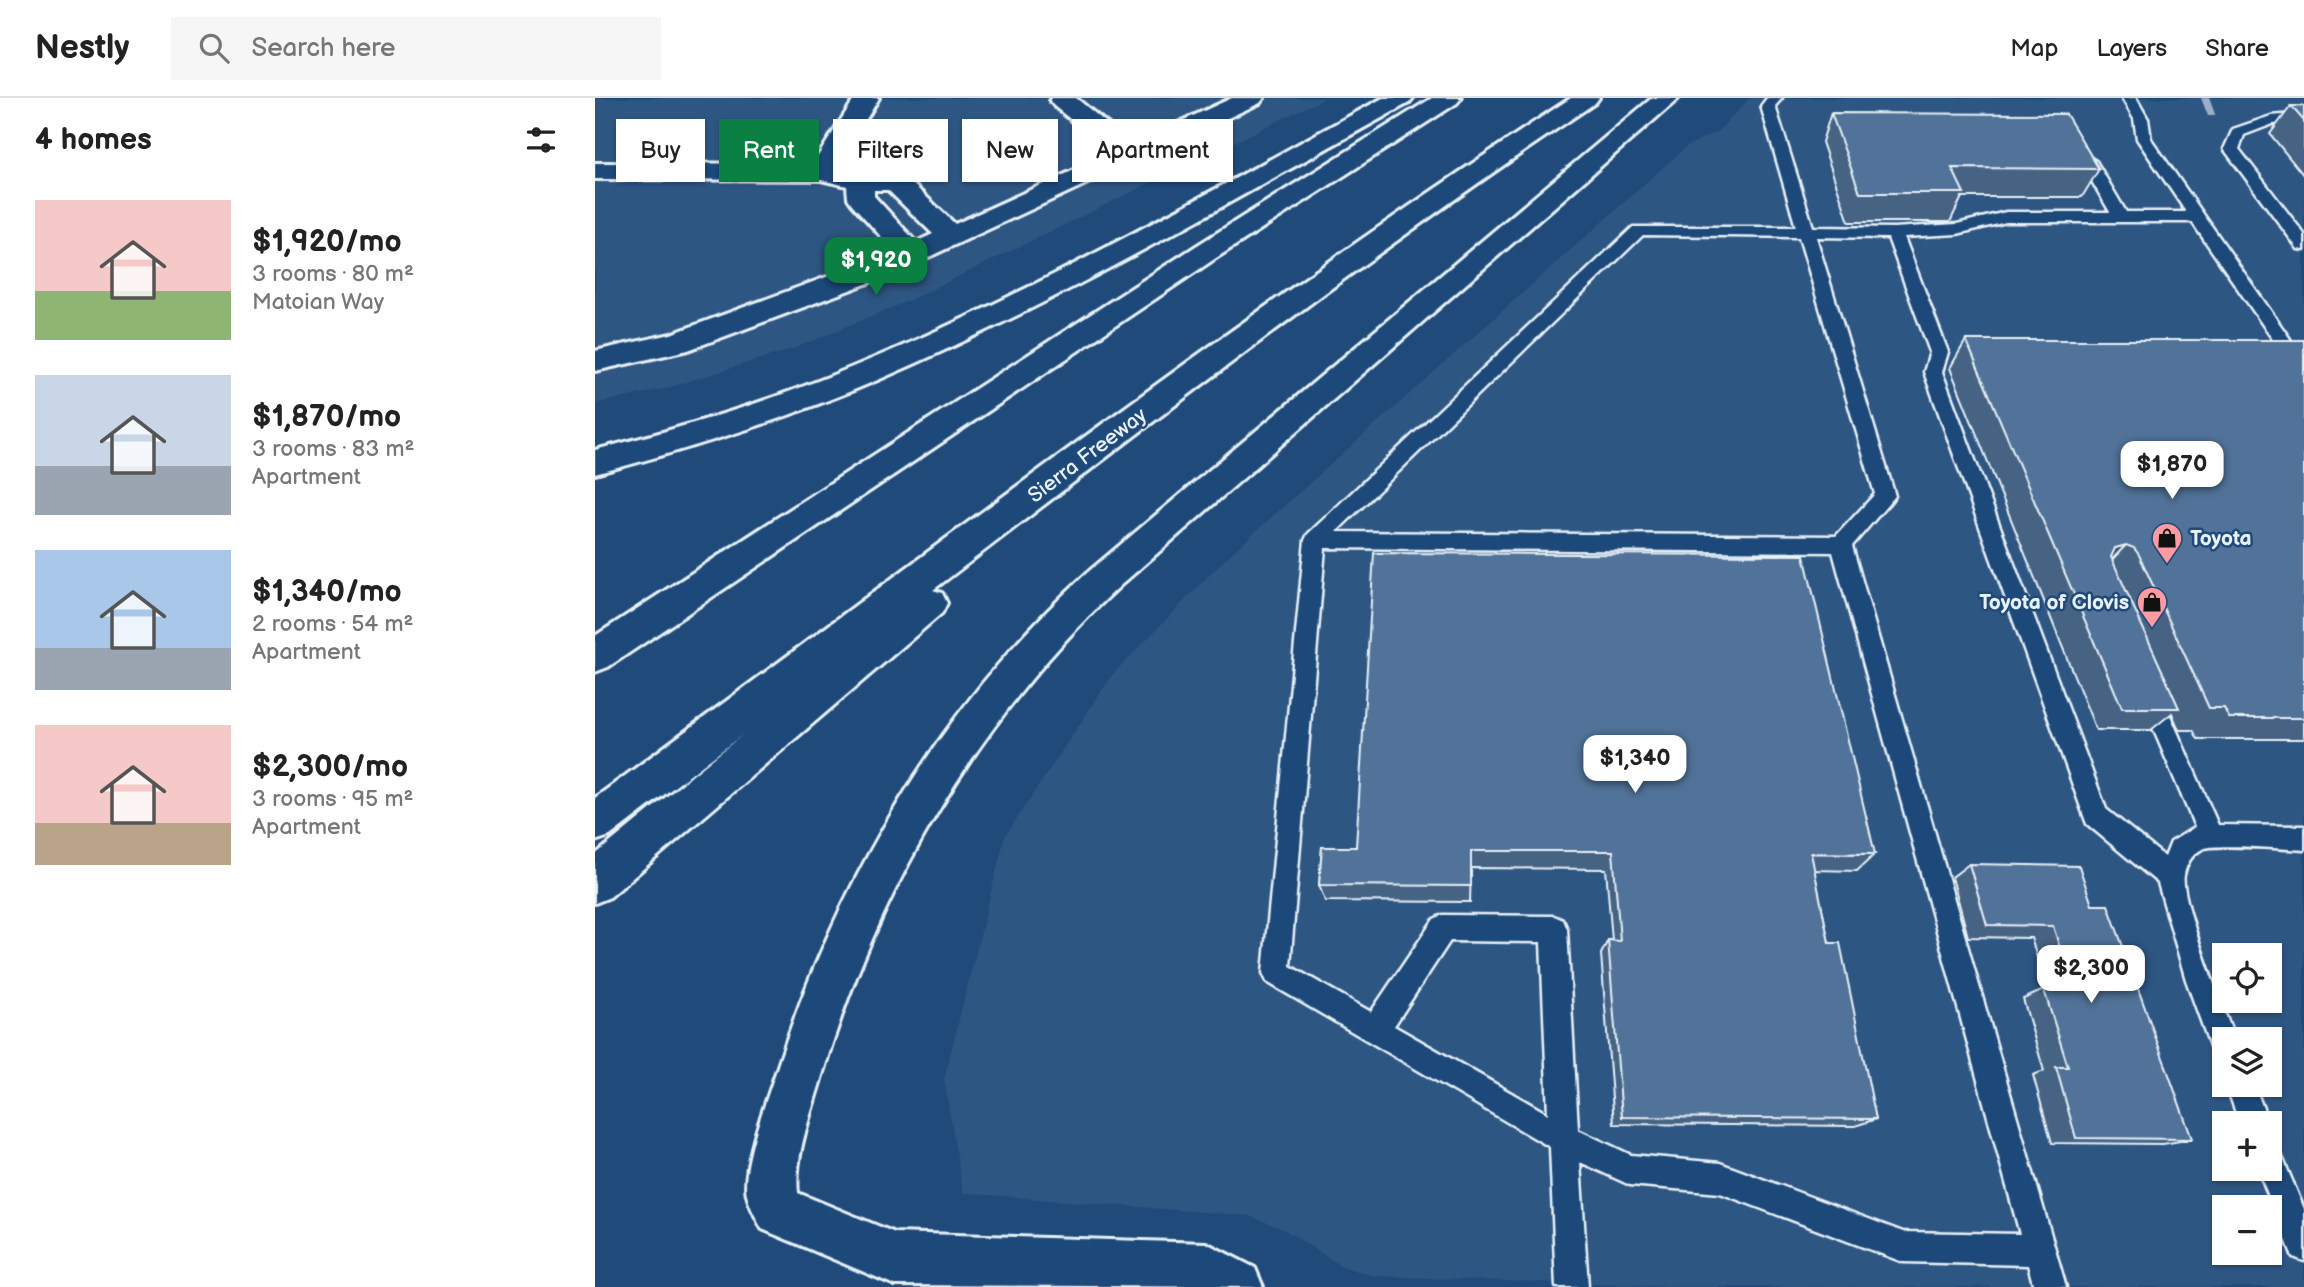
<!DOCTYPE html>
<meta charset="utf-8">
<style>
body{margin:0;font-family:"Balsamiq Sans",sans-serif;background:#f6f6f6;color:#222;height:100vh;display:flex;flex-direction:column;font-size:26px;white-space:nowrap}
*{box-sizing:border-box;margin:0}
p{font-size:23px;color:#767676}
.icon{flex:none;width:38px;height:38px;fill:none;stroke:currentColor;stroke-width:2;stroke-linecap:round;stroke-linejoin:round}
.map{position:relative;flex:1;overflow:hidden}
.details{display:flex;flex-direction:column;background:#fff;width:595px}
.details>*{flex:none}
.hud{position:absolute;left:21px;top:21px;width:665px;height:63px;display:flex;gap:14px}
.fabs{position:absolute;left:1617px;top:845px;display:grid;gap:14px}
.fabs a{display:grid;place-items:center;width:70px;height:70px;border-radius:0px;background:#fff;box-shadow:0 2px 5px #0004;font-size:35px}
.price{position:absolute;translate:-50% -60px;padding:0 16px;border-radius:14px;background:#fff;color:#222;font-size:23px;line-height:46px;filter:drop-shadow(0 2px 4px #0008)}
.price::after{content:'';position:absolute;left:50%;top:42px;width:21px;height:16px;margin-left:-10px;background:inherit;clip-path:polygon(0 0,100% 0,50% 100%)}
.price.selected{background:#0b8043;color:#fff}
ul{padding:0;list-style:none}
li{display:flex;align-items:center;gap:21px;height:175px;padding:0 35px}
li span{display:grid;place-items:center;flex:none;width:196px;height:140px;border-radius:0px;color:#555}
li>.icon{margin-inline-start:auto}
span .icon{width:84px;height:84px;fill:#fffc;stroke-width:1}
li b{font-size:30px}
h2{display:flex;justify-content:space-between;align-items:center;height:84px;padding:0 35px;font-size:30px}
.tag{padding:0 24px;border-radius:0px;background:#fff;box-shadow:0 2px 5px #0004;font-size:24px;line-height:63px}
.tag.selected{background:#0b8043;color:#fff}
header{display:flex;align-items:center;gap:42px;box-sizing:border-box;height:98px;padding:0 35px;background:#fff;border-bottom:2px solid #e0e0e0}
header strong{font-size:33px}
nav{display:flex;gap:38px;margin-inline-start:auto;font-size:24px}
.search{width:490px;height:63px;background:#f6f6f6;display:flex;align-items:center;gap:18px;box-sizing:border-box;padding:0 24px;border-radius:0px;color:#767676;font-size:26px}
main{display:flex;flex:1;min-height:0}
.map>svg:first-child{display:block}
</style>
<header>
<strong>Nestly</strong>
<div class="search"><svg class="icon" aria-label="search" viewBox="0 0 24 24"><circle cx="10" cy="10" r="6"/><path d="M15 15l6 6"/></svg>Search here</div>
<nav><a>Map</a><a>Layers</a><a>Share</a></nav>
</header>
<main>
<section class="details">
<h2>4 homes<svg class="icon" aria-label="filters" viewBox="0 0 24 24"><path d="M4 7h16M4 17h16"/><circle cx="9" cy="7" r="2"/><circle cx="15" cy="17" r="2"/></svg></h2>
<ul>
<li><span style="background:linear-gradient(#f6c9c9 65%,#8fb573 0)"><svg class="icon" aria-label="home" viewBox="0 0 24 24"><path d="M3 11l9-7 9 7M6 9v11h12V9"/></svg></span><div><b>$1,920/mo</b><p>3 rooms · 80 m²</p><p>Matoian Way</p></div></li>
<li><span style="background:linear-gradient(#c9d6e8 65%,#9aa5b1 0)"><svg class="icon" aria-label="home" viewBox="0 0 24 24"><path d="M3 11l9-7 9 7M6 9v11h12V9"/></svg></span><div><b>$1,870/mo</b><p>3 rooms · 83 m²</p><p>Apartment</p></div></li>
<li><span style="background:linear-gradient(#a9c7e8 70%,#9aa5b1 0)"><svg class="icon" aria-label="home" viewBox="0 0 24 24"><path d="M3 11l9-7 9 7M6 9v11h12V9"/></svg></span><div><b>$1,340/mo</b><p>2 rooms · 54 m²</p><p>Apartment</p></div></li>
<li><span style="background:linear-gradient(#f6c9c9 70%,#b9a48a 0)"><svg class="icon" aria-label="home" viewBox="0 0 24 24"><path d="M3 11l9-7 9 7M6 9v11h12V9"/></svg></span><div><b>$2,300/mo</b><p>3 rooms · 95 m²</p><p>Apartment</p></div></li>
</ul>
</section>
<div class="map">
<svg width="1709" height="1189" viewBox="0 0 1709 1189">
<rect width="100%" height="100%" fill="#1f4a7a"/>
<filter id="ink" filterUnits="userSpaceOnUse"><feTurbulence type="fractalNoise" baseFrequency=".0143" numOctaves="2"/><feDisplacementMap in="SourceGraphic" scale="14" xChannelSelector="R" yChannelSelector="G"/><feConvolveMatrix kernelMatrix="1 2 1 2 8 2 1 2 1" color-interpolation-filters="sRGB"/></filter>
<g filter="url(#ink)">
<path fill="#2e5683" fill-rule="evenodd" d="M0,0H730L313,203L198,251L69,291L0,306Z
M1155,0H1709V1189H1074L779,1178L746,1168L690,1132L655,1118L368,1095L349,981L410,738L518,576L632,459L1092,48L1123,33ZM1629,858H1675V903H1629ZM1629,942H1675V987H1629ZM1629,1026H1675V1071H1629ZM1629,1110H1675V1155H1629Z"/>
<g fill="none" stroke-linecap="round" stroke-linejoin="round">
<path fill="#9ab0c7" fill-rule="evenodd" d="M1606,0H1614L1620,16L1619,18H1613Z"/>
<g stroke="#e8f1f8" stroke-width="5">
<path id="service" d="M1172,0H1187L1180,8L1218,129L1299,130L1362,126L1411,114H1515L1485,63L1493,58L1501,63L1531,114H1591L1542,41L1539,21L1527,0H1541L1553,21L1556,41L1702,251L1709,256V271L1690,259L1597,124H1411L1362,136L1309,139L1353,254L1347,274L1511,711L1570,759L1576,744L1600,729L1544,597L1547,590L1555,587L1563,590L1623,727L1709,728V752C1691,751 1618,745 1607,751C1596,757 1591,766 1589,777C1584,800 1630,914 1640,942H1629V962L1619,958L1615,948L1591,882L1563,785L1492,726L1489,718L1329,274L1335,254L1293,140L1221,139L1300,398L1257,448L1471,1189H1439L1433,1167L1308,1164L1125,1095L1035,1087L985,1064L993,1189H961L955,1049L672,884L668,875L710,442L713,436L1038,129H1201L1166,8ZM1048,137L1204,139L1280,396L1241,438L741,434ZM730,450L1238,454L1425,1136L1308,1134L1125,1065L1036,1057L983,1032L972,831L968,822L959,818L848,817L839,821L776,914L695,868ZM855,843L946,844L953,1016L799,928Z
M1709,15V23L1678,26L1649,37L1644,51L1709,136V152L1703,151L1629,51L1638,31L1676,18Z
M1631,987H1659L1674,1026H1645Z
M1675,1049L1685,1054L1709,1111V1163L1698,1159L1663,1071H1675Z"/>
</g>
<g stroke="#e8f1f8" stroke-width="6">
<path id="minor" d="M260,0H284L242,69L268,76L309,78L360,126L517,55L459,8L455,3L457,0H481L537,46L637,0H669L665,5L295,177L93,252L0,273V253L76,236L300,154L257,106L253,100L252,88L226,82L0,81V65L218,66ZM279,92H293L338,136L321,144L279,98Z"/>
</g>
<g stroke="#e8f1f8" stroke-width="6">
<path id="motorway" d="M788,0H818L814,5C640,100 468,203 285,281C193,321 97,350 0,376V352C79,332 157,309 233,279C426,203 606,98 788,0Z
M837,0H866L862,5L621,160L13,569L0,574V538L601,148Z
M976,0H1004L1000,5C772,157 556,325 338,492L347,495L352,505L347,515L15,799L0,805V757L147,637L15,738L0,743V700C323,463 641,219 976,0Z
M1057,0H1084L527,486C383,618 281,795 226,981C216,1016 199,1059 203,1095L300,1135L611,1145L660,1170L668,1189L300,1187L167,1131C162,1121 155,1109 152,1097C146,1070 172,1001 181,974C241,786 345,608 492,475Z"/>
</g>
<use href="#service" fill="#1f4a7a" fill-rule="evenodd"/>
<use href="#minor" fill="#1f4a7a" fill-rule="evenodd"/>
<use href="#motorway" fill="#1f4a7a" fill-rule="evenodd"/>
</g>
<path fill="#466384" stroke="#e8f1f8" stroke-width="2" d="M1696,8H1709V78L1675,36Z
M1236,15L1504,71L1487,99H1367L1355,124H1254L1227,44Z
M1371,242H1709V641H1603L1598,632H1584L1577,615L1556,632H1501L1355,270Z
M727,749L1280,756L1262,773L1219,772L1234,845L1281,1021L1260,1028L1019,1026L1006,856L1013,842H1017L1011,771L876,770L875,804L730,803L724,787Z
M1374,766L1497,807L1597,1041L1568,1046L1457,1045L1438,977L1449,973L1428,901L1449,892H1452L1436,840L1373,839L1357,779Z"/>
<path fill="#39506b" stroke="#e8f1f8" stroke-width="2" d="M1531,447L1507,472L1520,450Z"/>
<path fill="#517399" stroke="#e8f1f8" stroke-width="2" d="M1696,8H1709V23Z
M1236,15L1471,16L1504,71L1357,70L1369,95H1265Z
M1371,242H1709V620H1634L1629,610H1614L1544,457L1539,450L1531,447L1520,450L1516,459L1584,610H1527Z
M779,455L1209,457L1280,756L1216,755L1234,845H1245L1281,1021L1027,1019L1013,842L1025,843L1018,753H876V788L724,787L727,749H761Z
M1374,766L1484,768L1497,807H1513L1597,1041L1481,1040L1461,969H1473L1449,892H1478L1458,828L1392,827Z"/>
</g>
<defs>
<g id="shop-pin" transform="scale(1.575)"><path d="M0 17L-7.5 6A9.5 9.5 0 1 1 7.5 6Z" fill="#ff9aa2" stroke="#1f4a7a"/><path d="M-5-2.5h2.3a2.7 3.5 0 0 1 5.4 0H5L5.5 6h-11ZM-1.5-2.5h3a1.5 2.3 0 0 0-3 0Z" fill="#111"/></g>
</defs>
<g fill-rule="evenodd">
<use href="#shop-pin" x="1572" y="440"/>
<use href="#shop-pin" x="1557" y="504"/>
</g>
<g text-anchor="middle" stroke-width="5" stroke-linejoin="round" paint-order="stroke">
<g font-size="21" fill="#e8f1f8" stroke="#1f4a7a">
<text transform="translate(492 357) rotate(-37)" y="7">Sierra Freeway</text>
</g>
<g font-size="21" font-weight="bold" fill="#e8f1f8" stroke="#1f4a7a" text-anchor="start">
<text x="1595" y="447">Toyota</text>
<text x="1534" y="511" text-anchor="end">Toyota of Clovis</text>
</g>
</g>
</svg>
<div class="fabs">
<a><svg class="icon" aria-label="locate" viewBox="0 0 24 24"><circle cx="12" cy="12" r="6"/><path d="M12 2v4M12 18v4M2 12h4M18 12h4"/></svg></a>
<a><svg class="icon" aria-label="layers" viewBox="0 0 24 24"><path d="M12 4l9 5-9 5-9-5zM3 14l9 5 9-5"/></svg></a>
<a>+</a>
<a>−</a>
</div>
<b class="price selected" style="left:281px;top:199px">$1,920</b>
<b class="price" style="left:1577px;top:403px">$1,870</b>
<b class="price" style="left:1040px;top:697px">$1,340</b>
<b class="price" style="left:1496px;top:907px">$2,300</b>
<div class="hud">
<a class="tag">Buy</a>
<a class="tag selected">Rent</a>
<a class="tag">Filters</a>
<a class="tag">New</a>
<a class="tag">Apartment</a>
</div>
</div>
</main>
